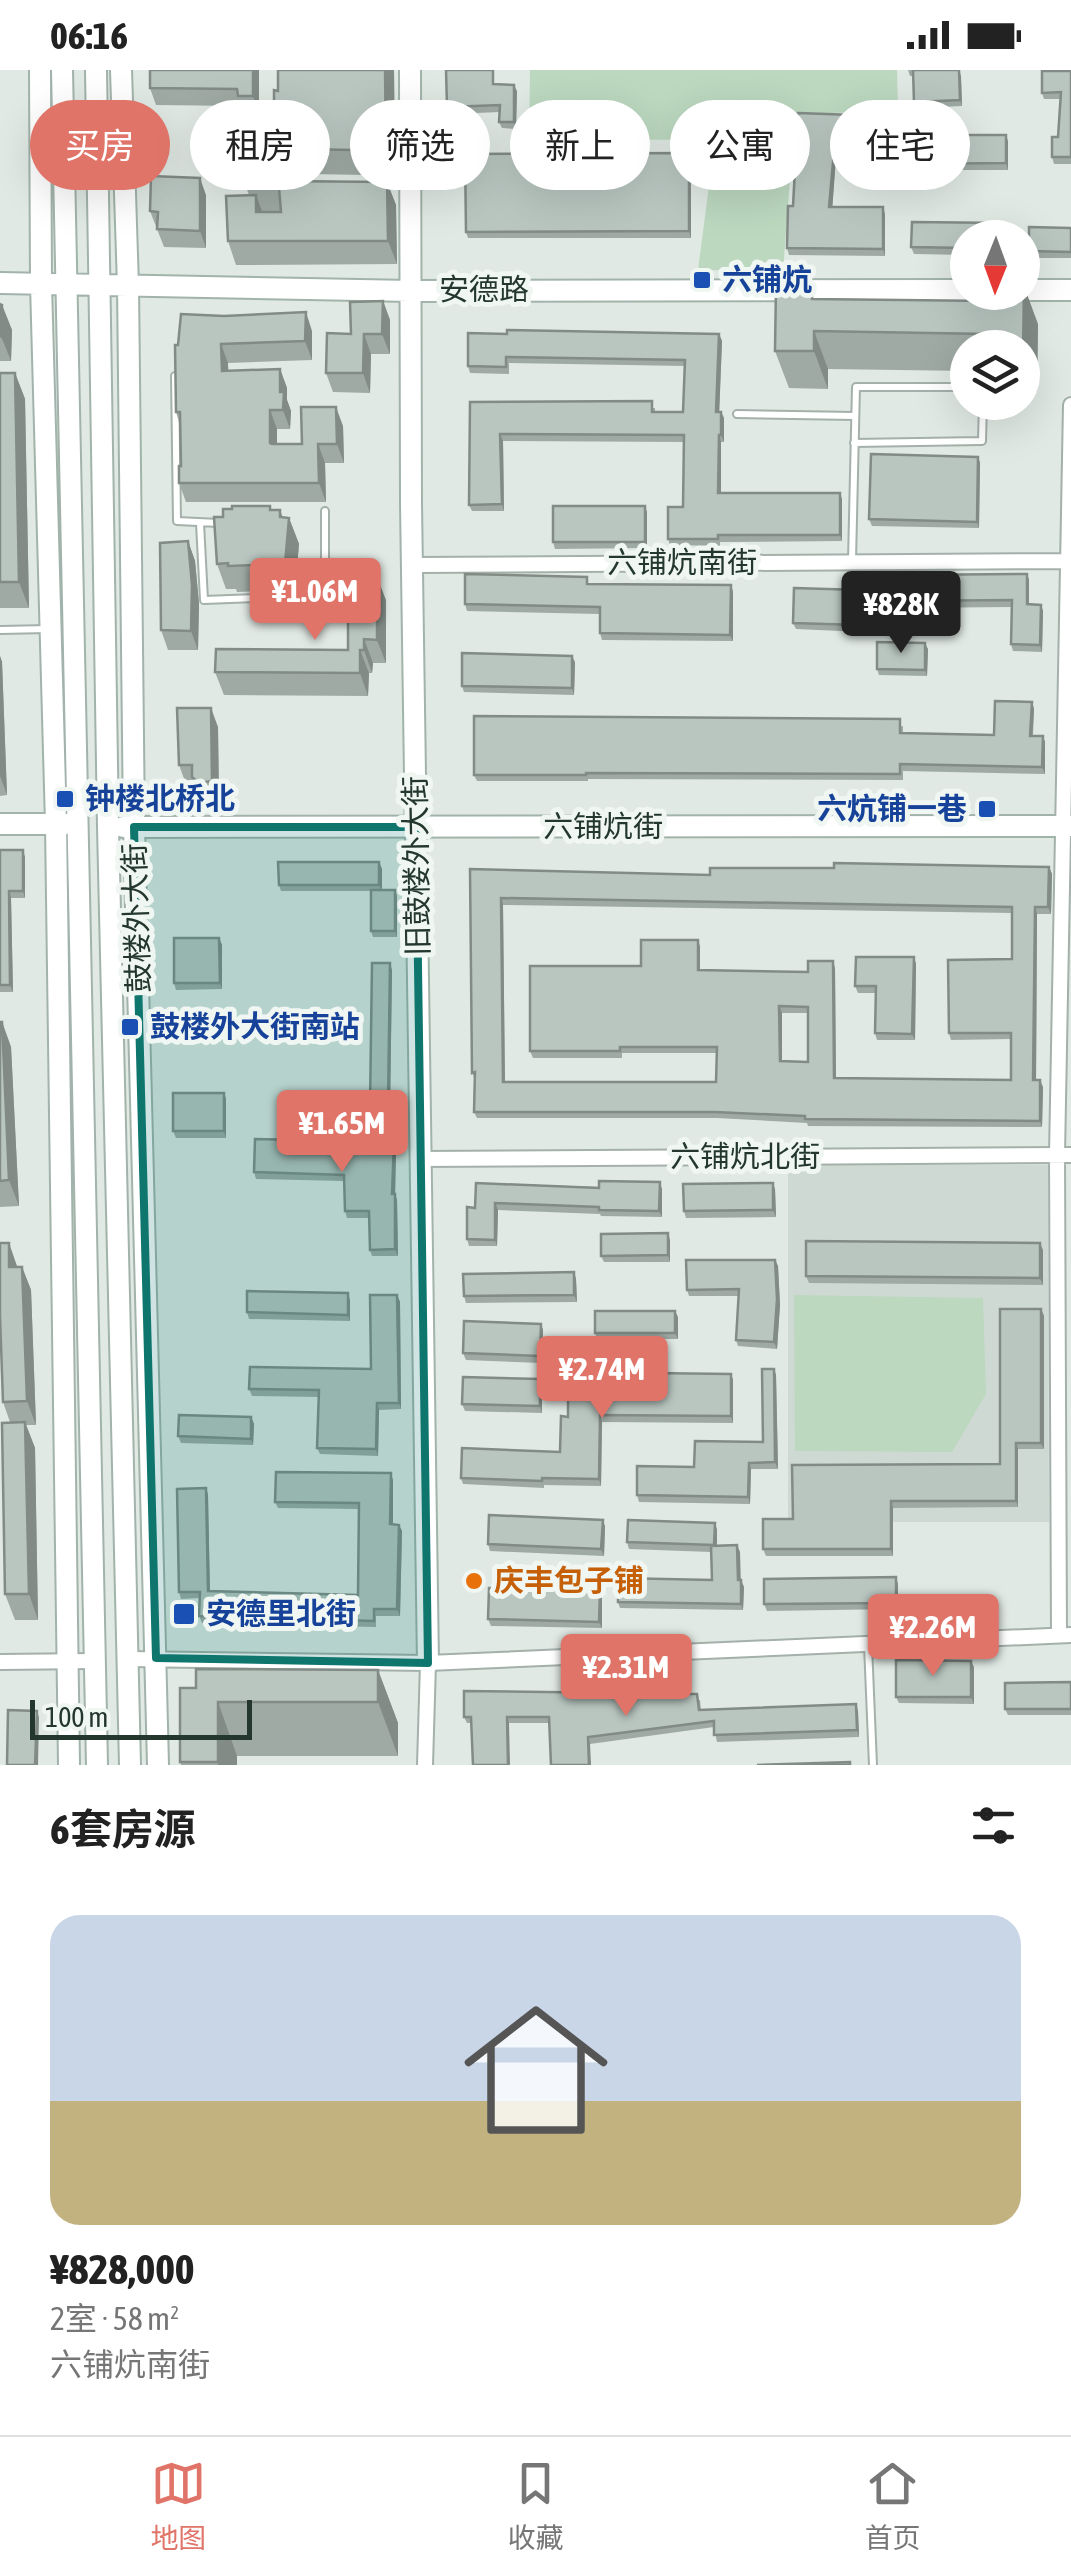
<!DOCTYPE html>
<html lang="zh">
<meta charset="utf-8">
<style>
body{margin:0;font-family:"Asap Condensed","Noto Sans SC",sans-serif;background:#f2f2f2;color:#222;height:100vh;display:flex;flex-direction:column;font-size:38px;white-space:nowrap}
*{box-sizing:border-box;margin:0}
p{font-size:32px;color:#767676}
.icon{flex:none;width:55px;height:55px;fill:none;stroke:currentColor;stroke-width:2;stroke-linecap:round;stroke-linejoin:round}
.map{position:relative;height:1695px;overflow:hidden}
.side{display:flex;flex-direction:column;background:#fff;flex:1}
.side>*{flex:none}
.top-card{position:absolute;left:30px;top:30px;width:1012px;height:90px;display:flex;gap:20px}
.needle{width:65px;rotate:181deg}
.tools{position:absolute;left:950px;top:150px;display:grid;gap:20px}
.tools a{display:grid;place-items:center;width:90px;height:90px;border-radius:50%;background:#fff;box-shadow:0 10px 40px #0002;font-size:50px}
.scale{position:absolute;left:30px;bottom:25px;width:222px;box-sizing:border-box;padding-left:10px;border:5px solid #23372f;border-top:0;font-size:28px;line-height:35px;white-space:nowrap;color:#23372f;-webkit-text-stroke:8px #f0f6f2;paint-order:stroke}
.price{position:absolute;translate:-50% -85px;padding:0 22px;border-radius:10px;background:#e07468;color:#fff;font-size:32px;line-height:65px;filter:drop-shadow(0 2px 5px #0008)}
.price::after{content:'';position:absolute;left:50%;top:60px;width:30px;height:22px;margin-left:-15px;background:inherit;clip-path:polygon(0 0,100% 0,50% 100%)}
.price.on{background:#222;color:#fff}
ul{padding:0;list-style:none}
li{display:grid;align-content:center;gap:20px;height:530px;padding:0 50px}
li+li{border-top:2px solid #e0e0e0}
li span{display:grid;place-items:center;height:310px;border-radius:30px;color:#555}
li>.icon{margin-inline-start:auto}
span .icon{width:180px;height:180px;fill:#fffc;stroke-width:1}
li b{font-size:42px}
h2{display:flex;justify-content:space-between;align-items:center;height:120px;padding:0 50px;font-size:42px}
.tag{padding:0 35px;border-radius:45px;background:#fff;box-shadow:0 10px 40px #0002;font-size:35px;line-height:90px}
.tag.on{background:#e07468;color:#fff}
.status{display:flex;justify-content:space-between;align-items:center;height:70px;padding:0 50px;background:#fff;direction:ltr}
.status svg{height:28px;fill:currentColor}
.tab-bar{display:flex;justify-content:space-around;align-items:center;height:140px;border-top:2px solid #e0e0e0;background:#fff;font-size:28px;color:#767676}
.tab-bar a{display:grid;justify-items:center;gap:5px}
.tab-bar .on{color:#e07468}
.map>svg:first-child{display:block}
</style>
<div class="status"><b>06:16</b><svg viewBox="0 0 49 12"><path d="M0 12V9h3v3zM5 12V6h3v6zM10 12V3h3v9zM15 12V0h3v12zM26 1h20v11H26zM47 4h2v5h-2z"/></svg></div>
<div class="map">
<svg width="1071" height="1695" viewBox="0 0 1071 1695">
<rect width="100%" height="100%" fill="#e0e9e4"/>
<path fill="#cfd9d3" d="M788,1095H1048L1049,1452H788Z"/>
<path fill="#bcd8bf" d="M530,0H897L898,41L795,44L783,201L698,200L715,70L529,69Z
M794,1225L983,1228L986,1324L952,1382L795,1381Z"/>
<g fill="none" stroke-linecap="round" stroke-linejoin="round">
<g stroke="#a4b0aa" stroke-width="10">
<path id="lane" d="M175,306L177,451L219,453
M737,344L855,346
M854,373L982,371L983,332
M200,453L204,530L356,524
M852,491L856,317H968
M325,525V441
M0,560L49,559
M868,1575L873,1695"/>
</g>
<g stroke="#a4b0aa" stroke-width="18">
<path id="street" d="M413,495L1071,491
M420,1089L1071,1085
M1059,1565L1057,1085L1071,335
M127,1589L428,1593L1071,1565
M0,1592L94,1591
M425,1695L428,1593"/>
</g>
<g stroke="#a1b3aa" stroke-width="24">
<path id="secondary" d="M40,0L41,214L56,754L69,1695
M62,0L97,1695
M96,0L108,757L130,1695
M121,0L128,216L134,757L158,1695
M410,0L411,433L428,1593
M0,213L412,221L968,220
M1022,220H1071
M0,754H66
M123,757L1071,756"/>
</g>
<use href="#lane" stroke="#fff" stroke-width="6"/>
<use href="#street" stroke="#fff" stroke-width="14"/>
<use href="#secondary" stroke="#fff" stroke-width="20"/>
</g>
<path fill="#9faaa5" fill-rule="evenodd" d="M259,0V43H244L241,36L156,35L150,18Z
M278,0H394L395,102H363V105L260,103L251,78L274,50L278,21Z
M908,0H959L961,7L962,36L916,38L914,32L913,6H910Z
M1071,1V94H1054L1052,87L1058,67L1060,29H1044L1042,23Z
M496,14L517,21L516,59L502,58L499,52L500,42L450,44L447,37Z
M798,43L883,53L882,90L836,87L832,137L885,144V186L789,185L787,178L793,136Z
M1008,71V100H914L911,94Z
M691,90V168H468L466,162Z
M282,111L387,112L396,135L397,194L236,195L228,171L249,125L246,117Z
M206,125V178L164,177L150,141Z
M1071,158V188H1032L1029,181Z
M1008,160V168H968V185L914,184L911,177Z
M817,229L1038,254L1037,322H1022V278H968V301L828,299V319L789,318L775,281Z
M383,231L390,250V284H371L370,323L333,322L326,303L351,264Z
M0,234L2,235L12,260L11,291H0Z
M312,261V290L228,293V301L280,299L287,318V330L291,341L290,359H277V374H302L343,356L344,393H325L326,432H186L179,413L181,396L180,355L176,342L178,275Z
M468,263L719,264L722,271L719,342H721L724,348V372H721V423L842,429V471L720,472V476L670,475L668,469L683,437L684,372L503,371L504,441H472L469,435L470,332L655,338V342H683L685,296L509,293V304L470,303L468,296Z
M0,303H15L25,329L29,538H0Z
M978,387L980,393L979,458L872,456L869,449Z
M270,436L272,440L283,447L289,448L299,474L295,520L237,522L236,519H226L217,494L223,447Z
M647,442V478L555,479L553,472Z
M188,471L195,491L199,534L198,580H168L161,560Z
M1027,504L1029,510V534L1041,535L1043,541L1042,582L1013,581L1011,574L1012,537L903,538L901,531Z
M589,514L731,515L733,522V571L602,570L600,563V544L467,541L465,534Z
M860,520L863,527L862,562L796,559L793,553Z
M386,530V593H373L372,603H369L368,626L224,625L215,602L348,580Z
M928,579L927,606L879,605L877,599Z
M0,586L2,592L7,725L0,726Z
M575,592L574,625L464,622L462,616Z
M1032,632L1034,639L1033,666H1043L1045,672V704L903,701V710L588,709V711H477L474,705L903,656V663L994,665Z
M218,657L219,731L206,732L199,726L195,715L186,714L179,695Z
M0,780L25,787V828H11L13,922H0Z
M379,792L382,799V820H395L397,826V867H373L371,861V821H281L279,815Z
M1049,797L1052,804L1051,844H1037L1036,1010L1043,1017L1042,1057L808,1056L807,1053L717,1048H477L474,1042L475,1009L472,1003L470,799L710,805ZM503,835L1012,843V889L949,963L951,970L1011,969V1010L836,1008L835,898L808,902L700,900V877L698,870L641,896L530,981L533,988H622V983H716V1012H505ZM782,943H808V992L782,991Z
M219,868L222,875V919L176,920L174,913Z
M914,887L916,894L915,970H877L875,963L876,923H858L855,916Z
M392,900L390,1043H372L370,1036Z
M0,952H2L11,977L19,1136L0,1137Z
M224,1023L226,1029V1068H176L173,1061Z
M394,1072L396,1079L395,1124L397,1130L398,1186H372L370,1180V1148H347L345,1141L344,1111L256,1109L254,1102Z
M476,1113L662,1119V1147L601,1146L600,1144L498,1140L497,1176H469L467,1169L475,1138Z
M775,1119L776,1147L686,1148L684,1141Z
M670,1170V1192H604L601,1186Z
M1043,1180V1215L809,1213L806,1206Z
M775,1190L778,1196L780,1235L777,1279L738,1276L736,1270L739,1226H689L687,1220Z
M17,1197H22L31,1220L36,1355H26L35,1378L38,1550H15L5,1524L10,1352L3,1332Z
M574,1202L576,1209L577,1232L466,1233L464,1226Z
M397,1225L400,1232L401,1339L379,1340L378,1386L320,1384L317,1378L319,1327L252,1326L249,1319L371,1299Z
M350,1230V1251L249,1249L247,1242Z
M1041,1239L1044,1246V1379H1018V1437L893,1438V1486H766L763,1479L793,1449L1000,1394Z
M678,1247V1269H597L595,1263Z
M541,1254L543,1260L542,1293L466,1290L463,1283Z
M774,1299L776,1305L778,1399H751L750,1434L639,1432L637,1425L694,1397L763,1372Z
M731,1304L733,1310V1353L602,1352L601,1416L544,1415V1418L463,1414L461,1408L560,1382L568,1347Z
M542,1316V1343L465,1341L462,1334Z
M251,1347L254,1354L253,1375L181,1373L178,1366Z
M393,1410V1454L399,1455L402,1461L400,1546H376V1557L202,1553L199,1546L200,1528L181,1529L179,1522L206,1418L208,1425L210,1521L358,1525L359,1439L278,1438L275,1432Z
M605,1456L604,1486L490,1481L488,1474Z
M717,1459V1475L740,1482V1510L744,1517L743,1540L620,1538L618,1532L712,1510L711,1482L629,1479L627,1472Z
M898,1514V1539L767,1541L764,1534Z
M600,1521L602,1528V1558L491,1556L488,1549Z
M974,1597V1634L899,1633L896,1627Z
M378,1600L398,1653V1686H237V1695H181L180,1692L196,1618Z
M1071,1612V1645H1008L1005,1639Z
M700,1630L701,1640L858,1641L859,1667L717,1672L714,1657L590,1674L549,1653H467L464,1647Z"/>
<path fill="#828b86" d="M253,0H259V43L253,26Z
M385,0H394L395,102L386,77Z
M959,0L961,7L962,36L960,30Z
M514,15L517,21L516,59L514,52Z
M881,46L883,53L882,90L879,83Z
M1006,65L1008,71V100L1006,93Z
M354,77L363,102V105L353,80Z
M834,81L836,87L832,143L829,137Z
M689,83L691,90V168L689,161Z
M200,108L206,125V178L200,161Z
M387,112L396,135L397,194L388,171Z
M256,125L265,149L256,142Z
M883,137L885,144V186L883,179Z
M1024,216L1038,254L1037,322L1023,284Z
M383,231L390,250V284L382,264Z
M2,235L12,260L11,291L1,266Z
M306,242L312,261V290L305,271Z
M814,261L828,299V319L814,281Z
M364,264L371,284L370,323L363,303Z
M719,264L722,271L719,348L716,342Z
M221,274L228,293L229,320L222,301Z
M280,299L287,318V330L291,341L290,359L283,340L280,322Z
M15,303L25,329L29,538L19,512Z
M336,337L343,356L344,393L337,374Z
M270,340L277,359V392L270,373Z
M721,342L724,348V372L721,365Z
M500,364L503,371L504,441L502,434Z
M719,365L721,372V430L718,423Z
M318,374L325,393L326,432L319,413Z
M978,387L980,393L979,458L977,452Z
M840,423L842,429V471L840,465Z
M645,436L647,442V478L645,472Z
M280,440L288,462L289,448L299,474L295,520L285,494Z
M188,471L195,491L199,534L198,580L191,561Z
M1027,504L1029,510V541L1027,534Z
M377,507L386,530V593L377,570Z
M731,515L733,522V571L730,565Z
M860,520L863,527L862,562L859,555Z
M1041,535L1043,541L1042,582L1040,575Z
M364,569L373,593L372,603L364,580Z
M925,573L928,579L927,606L925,600Z
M360,580L369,603L368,626L360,603Z
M0,586L2,592L7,725L0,706Z
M572,586L575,592L574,625L572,618Z
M1032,632L1034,639L1032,672L1030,666Z
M211,638L218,657L219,731L212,711Z
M1043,666L1045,672V704L1042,697Z
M23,780L25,787V828L23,821Z
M379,792L382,799V821L379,815Z
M1049,797L1052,804L1051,844L1048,837Z
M395,820L397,826V867L395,861Z
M9,821L11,828L13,922L10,915Z
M501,828L503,835L505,1019L503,1012Z
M1035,837L1037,844L1036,1017L1033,1010Z
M219,868L222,875V919L220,913Z
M698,870L700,877V907L698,900Z
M914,887L916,894L915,970L912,964Z
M833,891L835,898L836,1015L834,1008Z
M390,893L392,900L390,1043L388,1036Z
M779,936L782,943V998L780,991Z
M2,952L11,977L19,1136L9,1110Z
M1040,1010L1043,1017L1042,1057L1040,1051Z
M224,1023L226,1029V1068L224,1061Z
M394,1072L396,1079L395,1130L392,1124Z
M660,1112L662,1119V1147L659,1141Z
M773,1113L775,1119L776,1147L773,1140Z
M395,1124L397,1130L398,1186L395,1179Z
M495,1133L498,1140L497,1176L495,1170Z
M668,1163L670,1170V1192L668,1185Z
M9,1173L17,1196L9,1197Z
M1040,1173L1043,1180V1215L1040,1208Z
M775,1190L778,1196L780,1235L777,1279L774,1272Z
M22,1197L31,1220L36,1355L27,1331Z
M574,1202L576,1209L577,1232L574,1225Z
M348,1223L350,1230V1251L348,1245Z
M397,1225L400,1232L401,1339L399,1333Z
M1041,1239L1044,1246V1379L1041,1373Z
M675,1241L678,1247V1269L675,1263Z
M541,1254L543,1260L542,1293L540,1286Z
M774,1299L776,1305L778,1399L775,1392Z
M731,1304L733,1310V1353L731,1346Z
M540,1309L542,1316V1343L540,1336Z
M377,1333L379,1340L378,1386L376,1379Z
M600,1345L602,1352L601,1416L599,1409Z
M251,1347L254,1354L253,1375L251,1369Z
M25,1352L35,1378L38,1550L29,1524Z
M1016,1373L1018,1379V1437L1016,1431Z
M749,1393L751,1399L750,1434L748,1427Z
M391,1403L393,1410V1461L390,1454Z
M206,1418L208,1425L210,1528L208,1521Z
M891,1431L893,1438V1486L891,1479Z
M603,1450L605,1456L604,1486L601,1479Z
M715,1453L717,1459V1482L714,1475Z
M399,1455L402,1461L400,1546L397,1539Z
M737,1475L740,1482L741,1517L738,1510Z
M896,1507L898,1514V1539L896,1533Z
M741,1510L744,1517L743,1540L741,1534Z
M600,1521L602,1528V1558L599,1552Z
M971,1591L974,1597V1634L971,1627Z
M378,1600L398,1653V1686L378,1632Z
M218,1632L237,1686V1695H218Z
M856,1634L858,1641L859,1667L857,1660Z
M37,1641L39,1647L38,1695H35Z
M507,1647L509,1653L510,1695H508Z
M588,1667L590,1674L591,1695H589Z"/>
<path fill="#b9c6c0" stroke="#828b86" stroke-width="2.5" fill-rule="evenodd" d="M150,0H253V26H238L237,19L150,18Z
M278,0H385L386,77H354L353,80L251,78L250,51L274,50V20L278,21Z
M446,0H493V14L514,15V52H499L500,35L447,37Z
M913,0H959L960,30L914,32Z
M1042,1H1071V87H1052V67H1058L1061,22L1042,23Z
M798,43L881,46L879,83L834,81L829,137H883V179L787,178L788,136H793Z
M911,65H1006V93L911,94Z
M689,83V161L466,162L465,84Z
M246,103L280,104V111L387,112L388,171H228L226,126L256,125V142H281L279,118L246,117Z
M151,106L200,108V161L157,159L158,142L150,141Z
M912,152L1005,153V168H968V178L911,177Z
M1029,157L1071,158V182L1029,181Z
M776,215H812V229L989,231V222H1022V216H1024L1023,284L1022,278H988V264L814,261V281H775Z
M383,231L382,264H364L363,303H326L327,263L351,264L350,232Z
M0,234L2,235L1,266L0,265Z
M306,242L305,271L221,274L222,301L280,299V322H284L283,340H270V373L272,374H302L301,337H336L337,374H318L319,413H179V396H181L180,342H176L175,275H178L181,244L224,246Z
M507,260L719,264L716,342H721V365H719L718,423H840V465H718V469H668V437H683L684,365L500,364L502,434L469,435L470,332L652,331V342H683L685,290L506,287V297L468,296V263L507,264Z
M0,303H15L19,512H0Z
M871,384L978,387L977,452L869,449Z
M232,436H270V440H280V447L289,448L285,494L228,496V493L217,494L214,447H223V439H232Z
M553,436H645V472H553Z
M188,471L192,515L191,561L161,560L160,473Z
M465,504L587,507V514L731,515L730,565L600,563V537L465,534Z
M1027,504V534L1041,535L1040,575L1011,574L1012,530L901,531L900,505Z
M377,507V570L364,569V580H360V603L215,602L216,579L348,580V508Z
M794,518L860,520L859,555L793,553Z
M877,572L925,573V600L877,599Z
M462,583L572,586V618L462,616Z
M995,631L1032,632L1030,666H1043L1042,697L900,694V704L586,703V705H474V646L900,649V663L994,665Z
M177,638H211L212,711L199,713L192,707V695H179Z
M0,780H23V821H9L10,915H0Z
M278,792H379V815H279Z
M834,793L1049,797L1048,837H1035L1033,1010H1040V1051L805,1049V1046L715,1042H474L475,1002L472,1003L470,799L710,805V798H834ZM501,828L1012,837V889L948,890L949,963H1011V1010L834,1008L833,891H808V902L698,900V870H641V896H530V981H620V977H717L716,1012H503ZM779,936L808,937V992L780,991Z
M371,820H395V861H371Z
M174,868H219L220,913H174Z
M856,887H914L912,964L875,963L876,916H855Z
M372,893H390L388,1036H370Z
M0,952H2L9,1110L0,1111Z
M173,1023H224V1061H173Z
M255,1069L394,1072L392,1124H395V1179L370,1180L369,1141H345L344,1105L254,1102Z
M599,1111L660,1112L659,1141L599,1140V1137L495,1133V1170L467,1169V1137L475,1138L476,1113L599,1118Z
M773,1113V1140L684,1141L683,1114Z
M668,1163V1185L601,1186V1164Z
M806,1171L1040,1173V1208L806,1206Z
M0,1173H9V1197H22L27,1331L3,1332L0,1246Z
M686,1190H775L777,1229L774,1272L736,1270L739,1219L687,1220Z
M574,1202V1225L464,1226L463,1204Z
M247,1221L348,1223V1245L247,1242Z
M370,1225H397L399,1333H377L376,1379L317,1378L319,1320L249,1319L250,1297L371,1299Z
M1000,1239H1041V1373H1016V1431H891V1479H763V1449H793L792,1395L1000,1394Z
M595,1241H675V1263H595Z
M464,1251L541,1254L540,1286L463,1283Z
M762,1299H774L775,1392L749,1393L748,1427L637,1425V1396L694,1397L695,1371L763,1372Z
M568,1302L731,1304V1346L600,1345L599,1409L542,1408V1411L461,1408L462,1378L560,1382L561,1346L568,1347Z
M463,1307L540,1309V1336L462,1334Z
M179,1345L251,1347V1369L178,1366Z
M25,1352L29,1524H5L2,1353Z
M276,1402L391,1403L390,1454L399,1455L397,1539H374V1551L199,1546L200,1522H179L177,1419L206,1418L208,1521L358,1525L359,1433L275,1432Z
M489,1445L603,1450L601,1479L488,1474Z
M628,1450L715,1453L714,1475L627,1472Z
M737,1475L738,1510H741V1534L618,1532V1508L712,1510L711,1476Z
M896,1507V1533L764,1534V1509Z
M489,1518L600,1521L599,1552L488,1549Z
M896,1590L971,1591V1627H896Z
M196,1599L378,1600V1632H218V1692H180V1618H196Z
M1071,1612V1639H1005V1613Z
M464,1621L697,1624L699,1640L856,1634L857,1660L714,1665V1651L588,1667L589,1695H551L549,1647H507L508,1695H473L471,1647H464Z
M8,1640L37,1641L35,1695H7Z
M850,1692V1695H757Z"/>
<path fill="#0f766e" fill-opacity="0.2" stroke="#0f766e" stroke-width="8" stroke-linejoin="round" d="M134,757H416L428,1593L156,1588Z"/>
<g fill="#1a4fb4" stroke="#f0f6f2" stroke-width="4">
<rect x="692" y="200" width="20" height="20" rx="5"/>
<rect x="55" y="719" width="20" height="20" rx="5"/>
<rect x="977" y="729" width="20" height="20" rx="5"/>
<rect x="120" y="947" width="20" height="20" rx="5"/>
<rect x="172" y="1532" width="24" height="24" rx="5"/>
</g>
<circle fill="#e8710a" stroke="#f0f6f2" stroke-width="4" cx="474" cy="1511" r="10"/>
<g text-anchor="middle" stroke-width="10" stroke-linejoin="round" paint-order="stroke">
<g font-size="30" font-weight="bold" fill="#164399" stroke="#f0f6f2" text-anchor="start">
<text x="722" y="220">六铺炕</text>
<text x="85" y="739">钟楼北桥北</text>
<text x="967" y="749" text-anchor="end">六炕铺一巷</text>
<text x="150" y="967">鼓楼外大街南站</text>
<text x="206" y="1554">安德里北街</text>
</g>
<g font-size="30" fill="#23372f" stroke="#f0f6f2">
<text x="484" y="230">安德路</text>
<text x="682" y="503">六铺炕南街</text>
<text x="603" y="767">六铺炕街</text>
<text transform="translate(417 796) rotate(-91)" y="10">旧鼓楼外大街</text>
<text transform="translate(137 848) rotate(-92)" y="10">鼓楼外大街</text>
<text x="745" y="1097">六铺炕北街</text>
</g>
<g font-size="30" font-weight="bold" fill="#c56008" stroke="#f0f6f2" text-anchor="start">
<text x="494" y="1521">庆丰包子铺</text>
</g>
</g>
</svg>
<div class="tools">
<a><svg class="needle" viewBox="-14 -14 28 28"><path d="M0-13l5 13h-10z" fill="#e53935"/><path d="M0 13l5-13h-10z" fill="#767676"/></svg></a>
<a><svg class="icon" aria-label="layers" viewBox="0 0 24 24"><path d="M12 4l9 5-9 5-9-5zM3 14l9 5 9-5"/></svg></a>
</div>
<div class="scale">100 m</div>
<b class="price" style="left:315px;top:573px">¥1.06M</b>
<b class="price on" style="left:901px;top:586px">¥828K</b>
<b class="price" style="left:342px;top:1105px">¥1.65M</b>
<b class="price" style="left:602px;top:1351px">¥2.74M</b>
<b class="price" style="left:933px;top:1609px">¥2.26M</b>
<b class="price" style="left:626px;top:1649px">¥2.31M</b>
<div class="top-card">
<a class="tag on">买房</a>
<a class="tag">租房</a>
<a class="tag">筛选</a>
<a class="tag">新上</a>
<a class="tag">公寓</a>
<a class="tag">住宅</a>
</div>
</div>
<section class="side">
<h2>6套房源<svg class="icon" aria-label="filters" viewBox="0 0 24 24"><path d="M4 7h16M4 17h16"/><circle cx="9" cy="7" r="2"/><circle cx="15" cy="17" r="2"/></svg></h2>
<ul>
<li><span style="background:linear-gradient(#c9d6e8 60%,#c2b280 0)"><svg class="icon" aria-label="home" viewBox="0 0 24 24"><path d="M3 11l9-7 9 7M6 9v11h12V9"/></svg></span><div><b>¥828,000</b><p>2室 · 58 m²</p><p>六铺炕南街</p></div></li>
</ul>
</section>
<nav class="tab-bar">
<a class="on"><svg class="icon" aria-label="map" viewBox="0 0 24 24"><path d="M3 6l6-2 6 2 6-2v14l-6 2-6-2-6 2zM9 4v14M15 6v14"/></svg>地图</a>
<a><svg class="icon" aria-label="saved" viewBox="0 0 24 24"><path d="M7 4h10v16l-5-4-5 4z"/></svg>收藏</a>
<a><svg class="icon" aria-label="home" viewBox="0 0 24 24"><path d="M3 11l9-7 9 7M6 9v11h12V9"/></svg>首页</a>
</nav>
